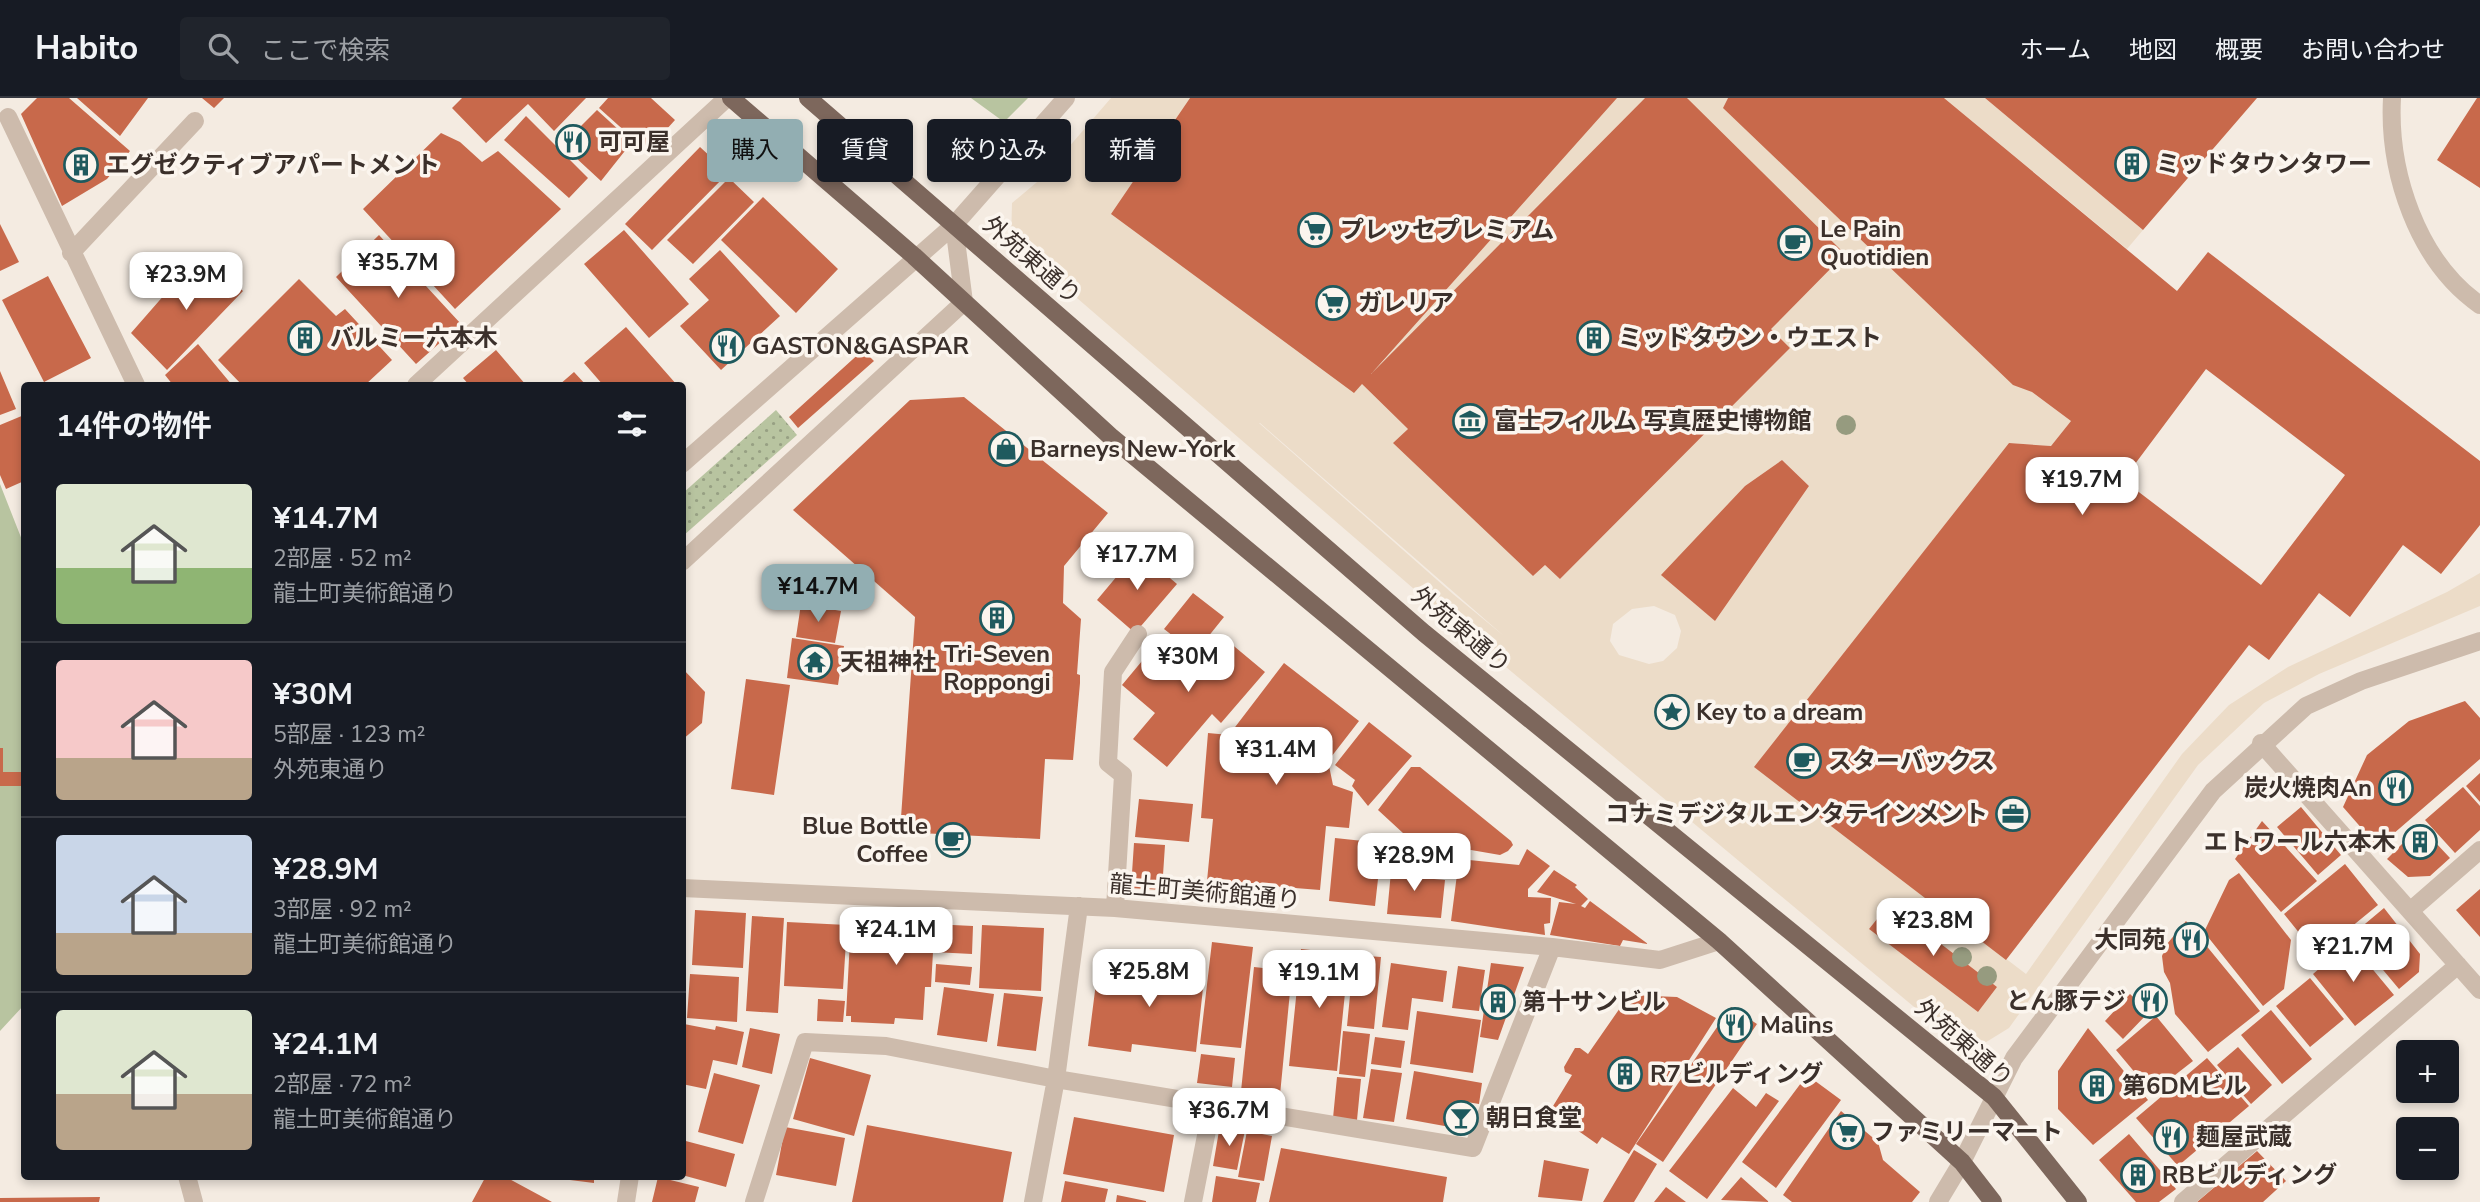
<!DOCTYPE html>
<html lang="ja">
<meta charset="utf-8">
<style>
body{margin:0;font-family:"Nunito Sans","Noto Sans JP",sans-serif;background:#20242c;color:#f1f3f6;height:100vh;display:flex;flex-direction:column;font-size:26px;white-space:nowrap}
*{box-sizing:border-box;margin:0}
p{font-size:23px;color:#9ea1a6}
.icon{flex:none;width:38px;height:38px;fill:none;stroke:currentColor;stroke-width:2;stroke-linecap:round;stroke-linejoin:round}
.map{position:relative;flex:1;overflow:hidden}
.side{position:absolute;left:21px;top:284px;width:665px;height:798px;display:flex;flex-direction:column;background:#171b24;border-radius:7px;box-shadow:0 4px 10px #0003}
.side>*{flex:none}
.top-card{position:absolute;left:707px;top:21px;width:665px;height:63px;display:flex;gap:14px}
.tools{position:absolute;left:2396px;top:942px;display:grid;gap:14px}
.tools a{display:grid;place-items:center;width:63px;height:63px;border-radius:7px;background:#171b24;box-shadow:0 4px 10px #0003;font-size:35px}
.price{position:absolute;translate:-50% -60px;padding:0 16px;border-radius:14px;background:#fff;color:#222;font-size:23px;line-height:46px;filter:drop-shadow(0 2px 4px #0008)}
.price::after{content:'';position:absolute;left:50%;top:42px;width:21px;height:16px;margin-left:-10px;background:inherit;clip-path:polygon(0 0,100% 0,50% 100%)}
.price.active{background:#92aeb2;color:#111}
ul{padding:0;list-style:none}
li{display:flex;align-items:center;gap:21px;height:175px;padding:0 35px}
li+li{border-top:2px solid #363941}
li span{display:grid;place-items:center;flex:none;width:196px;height:140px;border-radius:7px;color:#555}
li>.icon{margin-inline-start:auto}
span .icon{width:84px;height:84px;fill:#fffc;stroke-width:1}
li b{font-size:30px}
h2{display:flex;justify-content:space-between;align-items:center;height:84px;padding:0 35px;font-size:30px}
.pill{padding:0 24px;border-radius:7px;background:#171b24;box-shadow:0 4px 10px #0003;font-size:24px;line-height:63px}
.pill.active{background:#92aeb2;color:#111}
header{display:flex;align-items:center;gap:42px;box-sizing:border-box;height:98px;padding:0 35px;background:#171b24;border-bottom:2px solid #363941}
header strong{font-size:33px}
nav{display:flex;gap:38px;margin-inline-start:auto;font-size:24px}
.search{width:490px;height:63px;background:#20242c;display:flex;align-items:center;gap:18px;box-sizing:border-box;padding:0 24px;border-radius:7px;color:#9ea1a6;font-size:26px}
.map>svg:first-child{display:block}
</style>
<header>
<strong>Habito</strong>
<div class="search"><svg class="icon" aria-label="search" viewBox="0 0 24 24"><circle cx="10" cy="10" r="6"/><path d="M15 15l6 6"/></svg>ここで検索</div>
<nav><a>ホーム</a><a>地図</a><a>概要</a><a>お問い合わせ</a></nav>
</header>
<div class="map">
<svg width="2480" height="1104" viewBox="0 0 2480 1104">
<defs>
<pattern id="grass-dots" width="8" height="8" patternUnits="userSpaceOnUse" patternTransform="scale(1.75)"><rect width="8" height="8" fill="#b8c4a0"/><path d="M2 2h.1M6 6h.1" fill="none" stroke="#97a083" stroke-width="1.8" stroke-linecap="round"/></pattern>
</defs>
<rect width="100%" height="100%" fill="#f4ebe1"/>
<path fill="url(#grass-dots)" d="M776,312L797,337L683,438V395Z"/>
<path fill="#b8c4a0" d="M971,0H1028L1004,24Z
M0,386L24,447V907L0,933Z"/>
<path fill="#ecdcc8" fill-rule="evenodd" d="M1111,0H1190L1112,116L1617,0H1645L1362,286L1408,331L1394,345L1533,478L1545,467L1560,481L1790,250L1771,231L1687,0H1728L1724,10L2032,294L2071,323L2051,348L2009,345L1755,669L2026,876L2182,656L2229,607L2288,569L2447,494L2480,475V508L2319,576L2264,605L2198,667L2009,930L1983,946L1961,948L1458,529L1011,143L1012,105L1043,79ZM1259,325H1260L1504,538L1453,496ZM1782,362L1809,388L1715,523L1662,477L1745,388ZM1654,508L1675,517L1681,533L1677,550L1663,563L1649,566L1619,557L1610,543L1613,526L1632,511ZM1889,806L1997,889L1978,914L1869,831Z
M1944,0H1985L2143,132L2127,151Z"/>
<path fill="#c8694b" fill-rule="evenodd" d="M37,0H69L130,53L107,81L62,108L21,16Z
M77,0H148L120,38Z
M202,0H224L214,10Z
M462,0H586L554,33L528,6L486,45L452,10Z
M608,0H651L675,22L647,53L599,10Z
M1190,0H1617L1371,276L1645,0H1687L1845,156L1771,231L1790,250L1560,481L1545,467L1533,478L1393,345L1408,331L1362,286L1354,295L1111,116Z
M1728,0H1944L2177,193L2208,154L2480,363V427L2441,476L2403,447L2350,519L2319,495L2269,562L2249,547L2006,862L1754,669L2009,345L2051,348L2071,323L2032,294L2013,287L1723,10ZM2206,271L2345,377L2261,487L2123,382Z
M1985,0H2257L2143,132Z
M2477,0H2480V90L2437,62Z
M597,12L632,44L601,83L562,47Z
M526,18L588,80L569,100L504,42Z
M441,35L460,44L482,64L498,53L561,111L455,211L363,111Z
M700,49L728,75L652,152L625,126Z
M729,80L754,104L693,166L667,142Z
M763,99L838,171L796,215L721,142Z
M0,126L19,164L0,173Z
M624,132L689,206L649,240L584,166Z
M379,137L461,226L416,266L336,179Z
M720,152L780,218L721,272L680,228L709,202L689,181Z
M200,156L243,193L167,272L131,235Z
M48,178L91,260L44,284L2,202Z
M299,181L336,218L345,211L392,262L365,287H242L218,262Z
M626,229L677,287H603L584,265Z
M198,246L232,287H173L165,277Z
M496,252L526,287H469L463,280Z
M863,252L874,263L798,330L789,319Z
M0,273L16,311L0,317Z
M574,274L586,287H559Z
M964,299L1108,415L1064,468L1063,505L1081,521L1077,576L1080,577V585L1073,662L1045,661L1040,741L900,734L915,519L793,412L910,302Z
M24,317V383L6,391L0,377V327Z
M1782,362L1809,388L1715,523L1661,477L1745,388Z
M1138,453L1177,486L1135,535L1097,502Z
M1193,495L1224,519L1195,555L1164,531Z
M801,506L841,513L835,545L796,539Z
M1162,539L1197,570L1223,539L1265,574L1221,625L1212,616L1167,669L1133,641L1155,615L1122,587Z
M792,540L844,548L838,587L787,580Z
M1284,565L1359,623L1328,663L1333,687L1353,694L1349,730L1326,728L1320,792L1207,783L1213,721L1201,720L1208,635L1229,637Z
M682,570L705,594L702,625L682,642Z
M746,581L790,587L774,697L731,691Z
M2465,603L2480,620V661L2378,749L2343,709L2367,657L2409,623Z
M1369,624L1412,658L1368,708L1352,688L1355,682L1335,667Z
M0,650H3V674H24V688H0Z
M1411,669H1420L1511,743L1513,747L1508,753L1500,757L1471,752L1452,759L1416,747L1378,712Z
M2480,675V704L2466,688Z
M2463,689L2480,708V732L2455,755L2425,722Z
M1139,701L1193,706L1189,744L1135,739Z
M2301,709L2341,757L2318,777L2277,729Z
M2262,723L2317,783L2281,814L2235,761Z
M2420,728L2450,760L2430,778L2408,779L2387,761Z
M1335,740L1382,745L1375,808L1329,803Z
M1134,745L1165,747L1162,792L1131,790Z
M1527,751L1550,768L1528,791V799L1551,800L1550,825L1544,826L1545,837L1451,823L1459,761L1519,767Z
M1392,763L1413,765L1412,779L1445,782L1441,820L1387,816Z
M2345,766L2378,807L2317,857L2284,816Z
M1554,772L1577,787L1575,789L1588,801L1581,808L1585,810L1590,803L1648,846L1623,842L1620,848L1550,837L1559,804L1576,806L1537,794Z
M2239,775L2291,842L2284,891L2263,908L2204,834L2229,782Z
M2480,791V839L2456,812Z
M1889,806L1997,889L1978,914L1869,831Z
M2384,810L2420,856L2419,874L2399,891L2353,836Z
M695,812L746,815L743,870L692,867Z
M752,818L784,820L778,915L746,913Z
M851,822L973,828L972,856L933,854L931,889H925L923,922L895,920L894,926L851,924V918H846Z
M2186,823L2260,913L2208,954L2175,916L2170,885L2164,874L2162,858L2167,846Z
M787,824L847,827L843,891L784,888Z
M982,827L1044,830L1041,893L979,890Z
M1212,844L1253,849L1241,950L1200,946Z
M2350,844L2394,897L2355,928L2313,876Z
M1175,851L1182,855L1181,871L1189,872V880L1204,881L1196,954L1132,946L1131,954L1088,948L1096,885L1115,887L1116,882H1122L1125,869L1131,864L1138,867L1140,875L1155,877L1156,869H1166L1167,856Z
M1301,851L1349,856L1337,973L1289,968Z
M1354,857L1381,859L1374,931L1347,928Z
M1391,865L1447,873L1443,904L1412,900L1408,932L1382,929Z
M1491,865L1524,869L1498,942L1480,939Z
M936,866L972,869L970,887L935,884Z
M1458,868L1485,872L1479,913L1452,910Z
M1254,869L1292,873L1280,997L1241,993Z
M690,876L739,879L737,924L687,920Z
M2310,880L2344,921L2310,949L2276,908Z
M944,889L994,896L987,944L937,937Z
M1004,895L1043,899L1036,953L997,948Z
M2130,896L2149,914L2123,941L2105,923Z
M1629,897L1677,899L1716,920L1629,1056L1602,1039L1597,1046L1550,1013L1572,977L1565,974L1564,969L1575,950H1580L1588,956Z
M818,901L845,903L843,924L817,923Z
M1731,909L1757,926L1663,1064L1636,1046Z
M2271,912L2312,961L2282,986L2241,937Z
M1417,913L1481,922L1473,975L1410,966Z
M2156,918L2193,963L2152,995L2116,952Z
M684,926L715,932L716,928L744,934L737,967L713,962L706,991L682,986Z
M750,930L780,936L772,976L742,969Z
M2088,930L2148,1002L2093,1047L2058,1011V973Z
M1343,933L1370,936L1365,979L1339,976Z
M1375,939L1405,943L1401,970L1371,966Z
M2238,949L2272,987L2251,1006L2217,967Z
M1201,956L1235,960L1232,989L1197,985Z
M810,960L871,977L854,1038L793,1021Z
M2207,960L2249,1008L2178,1068L2136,1020Z
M1371,971L1402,975L1394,1024L1363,1020Z
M1414,973L1482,985L1479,1006L1467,1004L1461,1031L1406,1021Z
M714,975L760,987L743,1046L698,1034Z
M1807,977L1841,1002L1776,1090L1742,1064Z
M1337,979L1361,981L1357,1022L1333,1020Z
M1733,990L1756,1009L1766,995L1779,1003L1707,1101L1669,1073Z
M1841,1013L1878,1044L1883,1062L1920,1094L1912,1104H1792L1783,1097Z
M1074,1019L1174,1037L1164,1094L1063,1076Z
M867,1027L1012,1054L1003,1104H852Z
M1220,1027L1245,1032L1237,1072L1213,1068Z
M785,1029L845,1040L836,1088L776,1077Z
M1247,1033L1272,1038L1264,1083L1238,1079Z
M2129,1036L2176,1091L2159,1104H2136L2099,1062Z
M682,1042L735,1056L726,1089L682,1077Z
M1281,1050L1447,1079L1443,1104H1269Z
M1634,1052L1657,1066L1634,1104H1603Z
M2257,1053L2286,1083L2263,1104H2197Z
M1544,1062L1589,1071L1582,1103L1538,1099Z
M486,1078H504L552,1104H472Z
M562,1078H594V1085L562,1081Z
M1216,1078L1260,1085L1256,1104H1212Z
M658,1079L699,1089L695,1104H652Z
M1741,1079L1769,1104L1721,1102Z
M1065,1083L1108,1091L1105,1104H1061Z
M1666,1089L1686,1104H1654Z
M1117,1097L1146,1103V1104H1116Z
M100,1099L99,1104H0V1100Z"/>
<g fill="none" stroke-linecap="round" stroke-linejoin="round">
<path stroke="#cdbbac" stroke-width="18" d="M2392,0C2388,74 2417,163 2480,207
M8,19L136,287
M71,155L195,23
M416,287L727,0
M682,366L954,127L1066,0
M682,464L964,204L954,127
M2261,645L2480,892
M682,790L1115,810L1552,849L1660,862L1719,843
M1115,810L1123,677L1108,665L1113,574L1138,536
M2410,813L2480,752
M187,1078L194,1104
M626,1104L630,1078
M754,1104L805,944L886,948L1056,981L1473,1050L1552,849
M1033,1104L1056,981L1079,808
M1193,1104L1212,1007
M1938,1104L1962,1064L2014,960L2213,693L2306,608L2361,583L2480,543
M2183,1104L2458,867"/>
<path stroke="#7d675c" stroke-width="18" d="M731,0L914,158L1110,338L1719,843L1962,1064L1993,1104
M808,0L1424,535L1994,999L2078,1104"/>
</g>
<g fill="#969b7f">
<circle cx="1846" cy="327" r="10"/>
<circle cx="1962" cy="859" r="10"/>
<circle cx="1987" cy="878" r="10"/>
</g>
<defs>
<g id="restaurant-ring" transform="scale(1.75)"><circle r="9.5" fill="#fbf5ee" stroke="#1f5a5e" stroke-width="1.5"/><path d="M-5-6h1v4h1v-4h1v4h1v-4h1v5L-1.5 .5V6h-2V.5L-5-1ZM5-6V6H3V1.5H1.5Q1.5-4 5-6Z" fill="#1f5a5e"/></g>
<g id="building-ring" transform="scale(1.75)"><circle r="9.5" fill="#fbf5ee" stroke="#1f5a5e" stroke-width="1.5"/><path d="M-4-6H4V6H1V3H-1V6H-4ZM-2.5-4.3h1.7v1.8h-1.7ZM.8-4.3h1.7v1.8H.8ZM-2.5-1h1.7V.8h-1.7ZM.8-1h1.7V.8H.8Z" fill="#1f5a5e"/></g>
<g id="supermarket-ring" transform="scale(1.75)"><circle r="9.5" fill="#fbf5ee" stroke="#1f5a5e" stroke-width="1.5"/><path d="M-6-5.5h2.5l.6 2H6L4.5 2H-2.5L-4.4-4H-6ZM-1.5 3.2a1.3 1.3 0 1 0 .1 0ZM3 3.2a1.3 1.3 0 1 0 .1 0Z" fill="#1f5a5e"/></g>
<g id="cafe-ring" transform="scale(1.75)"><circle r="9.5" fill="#fbf5ee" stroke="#1f5a5e" stroke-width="1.5"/><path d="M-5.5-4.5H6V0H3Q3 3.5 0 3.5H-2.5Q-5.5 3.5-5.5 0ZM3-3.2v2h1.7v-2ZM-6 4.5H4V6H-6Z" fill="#1f5a5e"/></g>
<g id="museum-ring" transform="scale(1.75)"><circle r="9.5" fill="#fbf5ee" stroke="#1f5a5e" stroke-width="1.5"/><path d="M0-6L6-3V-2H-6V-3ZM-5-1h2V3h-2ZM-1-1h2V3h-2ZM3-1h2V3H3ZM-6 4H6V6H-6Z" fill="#1f5a5e"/></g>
<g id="shop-ring" transform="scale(1.75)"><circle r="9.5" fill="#fbf5ee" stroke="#1f5a5e" stroke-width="1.5"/><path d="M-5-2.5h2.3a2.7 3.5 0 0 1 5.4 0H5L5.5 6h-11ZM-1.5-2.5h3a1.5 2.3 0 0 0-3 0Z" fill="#1f5a5e"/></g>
<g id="temple-ring" transform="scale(1.75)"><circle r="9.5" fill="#fbf5ee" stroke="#1f5a5e" stroke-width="1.5"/><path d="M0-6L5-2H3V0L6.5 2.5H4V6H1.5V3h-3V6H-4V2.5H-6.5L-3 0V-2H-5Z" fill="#1f5a5e"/></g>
<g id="sight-ring" transform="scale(1.75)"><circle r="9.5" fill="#fbf5ee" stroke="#1f5a5e" stroke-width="1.5"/><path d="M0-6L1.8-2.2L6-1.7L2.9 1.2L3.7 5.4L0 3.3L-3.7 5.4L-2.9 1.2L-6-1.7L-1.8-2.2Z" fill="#1f5a5e"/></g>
<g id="office-ring" transform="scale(1.75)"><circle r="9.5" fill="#fbf5ee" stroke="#1f5a5e" stroke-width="1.5"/><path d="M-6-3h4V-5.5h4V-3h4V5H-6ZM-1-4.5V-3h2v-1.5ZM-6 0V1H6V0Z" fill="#1f5a5e"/></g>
<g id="bar-ring" transform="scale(1.75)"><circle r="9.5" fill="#fbf5ee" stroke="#1f5a5e" stroke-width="1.5"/><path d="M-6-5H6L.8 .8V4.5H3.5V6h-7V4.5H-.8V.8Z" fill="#1f5a5e"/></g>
</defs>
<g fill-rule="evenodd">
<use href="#restaurant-ring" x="573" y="44"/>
<use href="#building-ring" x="2132" y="66"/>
<use href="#building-ring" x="81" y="67"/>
<use href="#supermarket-ring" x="1315" y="132"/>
<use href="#cafe-ring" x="1795" y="145"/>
<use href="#supermarket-ring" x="1333" y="205"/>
<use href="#building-ring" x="305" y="240"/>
<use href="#building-ring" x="1594" y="240"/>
<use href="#restaurant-ring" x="727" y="248"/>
<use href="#museum-ring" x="1470" y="323"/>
<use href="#shop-ring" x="1006" y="351"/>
<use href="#building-ring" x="997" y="520"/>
<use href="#temple-ring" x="815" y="564"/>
<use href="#sight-ring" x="1672" y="614"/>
<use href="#cafe-ring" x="1804" y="663"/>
<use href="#restaurant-ring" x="2396" y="690"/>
<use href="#office-ring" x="2013" y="716"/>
<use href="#cafe-ring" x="953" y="742"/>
<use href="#building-ring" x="2420" y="744"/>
<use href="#restaurant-ring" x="2191" y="842"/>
<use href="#restaurant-ring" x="2150" y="903"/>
<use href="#building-ring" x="1498" y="904"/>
<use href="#restaurant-ring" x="1735" y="927"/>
<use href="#building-ring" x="1625" y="976"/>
<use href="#building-ring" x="2097" y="988"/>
<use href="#bar-ring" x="1461" y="1020"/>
<use href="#supermarket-ring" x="1847" y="1034"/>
<use href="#restaurant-ring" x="2171" y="1039"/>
<use href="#building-ring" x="2138" y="1077"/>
</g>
<g text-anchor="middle" stroke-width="7" stroke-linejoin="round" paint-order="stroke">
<g font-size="24" font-weight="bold" fill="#3b302b" stroke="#fbf5ee" text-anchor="start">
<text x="598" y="52">可可屋</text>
<text x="2156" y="74">ミッドタウンタワー</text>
<text x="106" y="75">エグゼクティブアパートメント</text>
<text x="1820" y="139">Le Pain<tspan x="1820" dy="28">Quotidien</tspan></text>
<text x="1340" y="140">プレッセプレミアム</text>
<text x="1358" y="213">ガレリア</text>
<text x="330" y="248">バルミー六本木</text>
<text x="1618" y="248">ミッドタウン・ウエスト</text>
<text x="752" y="256">GASTON&amp;GASPAR</text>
<text x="1494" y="331">富士フィルム 写真歴史博物館</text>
<text x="1030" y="359">Barneys New-York</text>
<text x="997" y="564" text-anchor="middle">Tri-Seven<tspan x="997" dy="28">Roppongi</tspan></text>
<text x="840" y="572">天祖神社</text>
<text x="1696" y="622">Key to a dream</text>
<text x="1828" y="671">スターバックス</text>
<text x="2372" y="698" text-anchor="end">炭火焼肉An</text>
<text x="1988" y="724" text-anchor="end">コナミデジタルエンタテインメント</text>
<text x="928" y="736" text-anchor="end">Blue Bottle<tspan x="928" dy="28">Coffee</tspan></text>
<text x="2396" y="752" text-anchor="end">エトワール六本木</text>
<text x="2166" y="850" text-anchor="end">大同苑</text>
<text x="2126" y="911" text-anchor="end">とん豚テジ</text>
<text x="1522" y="912">第十サンビル</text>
<text x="1760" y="935">Malins</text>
<text x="1650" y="984">R7ビルディング</text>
<text x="2122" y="996">第6DMビル</text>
<text x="1486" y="1028">朝日食堂</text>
<text x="1871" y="1042">ファミリーマート</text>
<text x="2196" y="1047">麺屋武蔵</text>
<text x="2162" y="1085">RBビルディング</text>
</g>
<g font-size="24" fill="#3b302b" stroke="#fbf5ee">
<text transform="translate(1032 162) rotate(41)" y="8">外苑東通り</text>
<text transform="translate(1461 532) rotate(40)" y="8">外苑東通り</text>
<text transform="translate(1205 794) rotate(5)" y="8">龍土町美術館通り</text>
<text transform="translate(1964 945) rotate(41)" y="8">外苑東通り</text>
</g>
</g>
</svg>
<div class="tools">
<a>+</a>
<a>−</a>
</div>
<b class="price" style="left:398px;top:202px">¥35.7M</b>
<b class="price" style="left:186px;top:214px">¥23.9M</b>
<b class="price" style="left:2082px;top:419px">¥19.7M</b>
<b class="price" style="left:1137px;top:494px">¥17.7M</b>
<b class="price active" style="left:818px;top:526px">¥14.7M</b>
<b class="price" style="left:1188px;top:596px">¥30M</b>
<b class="price" style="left:1276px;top:689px">¥31.4M</b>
<b class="price" style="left:1414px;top:795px">¥28.9M</b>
<b class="price" style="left:1933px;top:860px">¥23.8M</b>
<b class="price" style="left:896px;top:869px">¥24.1M</b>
<b class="price" style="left:2353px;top:886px">¥21.7M</b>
<b class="price" style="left:1149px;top:911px">¥25.8M</b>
<b class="price" style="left:1319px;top:912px">¥19.1M</b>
<b class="price" style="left:1229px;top:1050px">¥36.7M</b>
<div class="top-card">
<a class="pill active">購入</a>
<a class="pill">賃貸</a>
<a class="pill">絞り込み</a>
<a class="pill">新着</a>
</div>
<section class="side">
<h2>14件の物件<svg class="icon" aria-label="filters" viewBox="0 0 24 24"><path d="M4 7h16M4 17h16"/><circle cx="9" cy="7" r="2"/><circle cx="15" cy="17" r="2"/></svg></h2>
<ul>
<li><span style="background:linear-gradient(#dfe7d0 60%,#8fb573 0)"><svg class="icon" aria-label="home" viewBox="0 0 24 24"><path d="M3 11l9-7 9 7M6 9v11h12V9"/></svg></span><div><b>¥14.7M</b><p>2部屋 · 52 m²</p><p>龍土町美術館通り</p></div></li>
<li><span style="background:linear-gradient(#f6c9c9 70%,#b9a48a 0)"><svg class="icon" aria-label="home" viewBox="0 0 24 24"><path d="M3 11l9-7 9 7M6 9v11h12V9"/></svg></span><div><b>¥30M</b><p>5部屋 · 123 m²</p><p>外苑東通り</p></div></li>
<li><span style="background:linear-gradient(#c9d6e8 70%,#b9a48a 0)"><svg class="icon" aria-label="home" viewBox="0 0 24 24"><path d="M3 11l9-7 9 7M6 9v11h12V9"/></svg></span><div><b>¥28.9M</b><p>3部屋 · 92 m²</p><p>龍土町美術館通り</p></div></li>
<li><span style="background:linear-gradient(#dfe7d0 60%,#b9a48a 0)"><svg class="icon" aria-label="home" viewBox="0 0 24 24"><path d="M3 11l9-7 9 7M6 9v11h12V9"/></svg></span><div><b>¥24.1M</b><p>2部屋 · 72 m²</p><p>龍土町美術館通り</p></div></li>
</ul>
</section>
</div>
